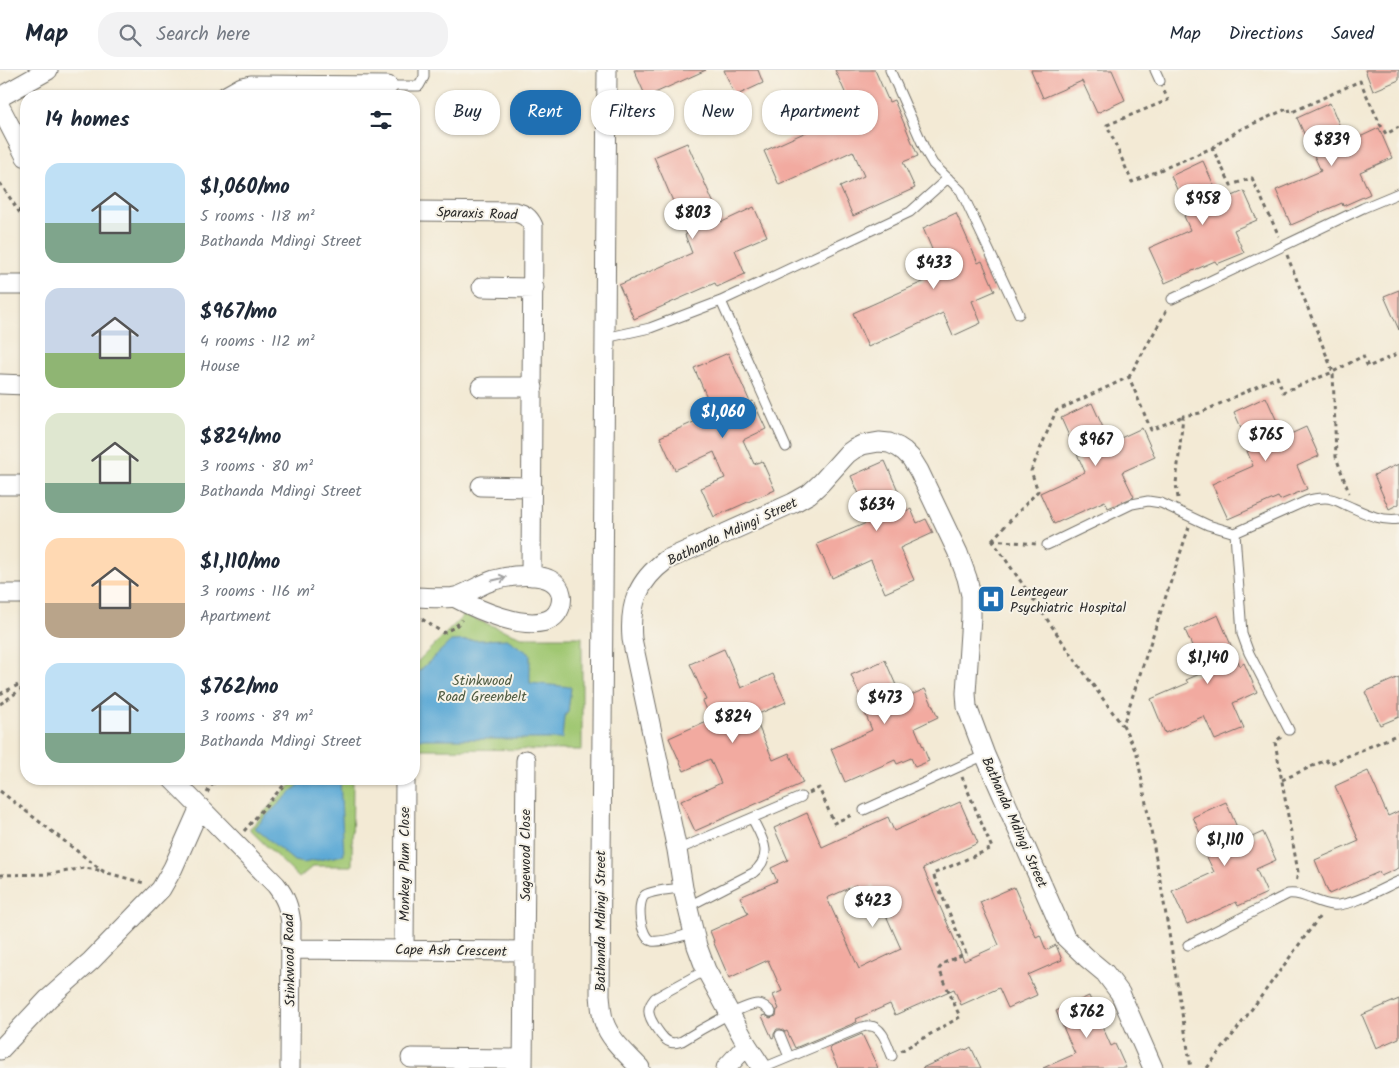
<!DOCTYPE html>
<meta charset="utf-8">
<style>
body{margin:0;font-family:Kalam,sans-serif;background:#f2f2f3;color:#1f2937;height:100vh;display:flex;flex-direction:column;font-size:19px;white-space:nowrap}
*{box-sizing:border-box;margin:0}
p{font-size:16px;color:#747a83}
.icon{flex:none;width:28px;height:28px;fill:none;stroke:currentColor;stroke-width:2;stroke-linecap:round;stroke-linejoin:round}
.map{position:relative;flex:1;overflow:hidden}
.drawer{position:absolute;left:20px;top:20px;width:400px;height:695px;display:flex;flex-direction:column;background:#fff;border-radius:20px;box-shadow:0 1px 4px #0004}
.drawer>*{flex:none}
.top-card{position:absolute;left:435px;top:20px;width:475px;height:45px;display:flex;gap:10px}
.price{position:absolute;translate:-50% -42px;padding:0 11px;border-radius:18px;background:#fff;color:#222;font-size:16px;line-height:32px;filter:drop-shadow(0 1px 2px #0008)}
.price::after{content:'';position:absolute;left:50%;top:30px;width:15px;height:11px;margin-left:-8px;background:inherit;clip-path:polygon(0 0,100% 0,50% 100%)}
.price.current{background:#1f6fb2;color:#fff}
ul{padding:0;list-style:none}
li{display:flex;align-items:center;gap:15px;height:125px;padding:0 25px}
li span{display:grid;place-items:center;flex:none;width:140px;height:100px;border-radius:15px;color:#555}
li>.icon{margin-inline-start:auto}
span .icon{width:60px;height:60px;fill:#fffc;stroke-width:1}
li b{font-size:21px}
h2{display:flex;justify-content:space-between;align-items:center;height:60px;padding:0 25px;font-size:21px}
.chip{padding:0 18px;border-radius:20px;background:#fff;box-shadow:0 1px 4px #0004;font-size:18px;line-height:45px}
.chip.current{background:#1f6fb2;color:#fff}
header{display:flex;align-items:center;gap:30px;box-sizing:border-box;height:70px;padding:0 25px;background:#fff;border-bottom:1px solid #e0e1e3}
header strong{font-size:24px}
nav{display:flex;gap:28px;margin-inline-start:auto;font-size:18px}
.search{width:350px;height:45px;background:#f2f2f3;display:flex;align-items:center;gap:12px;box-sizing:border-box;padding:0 18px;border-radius:20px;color:#747a83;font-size:19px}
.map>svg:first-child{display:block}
</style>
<header>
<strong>Map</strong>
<div class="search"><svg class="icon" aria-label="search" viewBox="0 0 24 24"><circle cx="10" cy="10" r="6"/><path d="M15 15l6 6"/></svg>Search here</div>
<nav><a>Map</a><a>Directions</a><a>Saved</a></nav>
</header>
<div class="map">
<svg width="1399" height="998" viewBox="0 0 1399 998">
<rect width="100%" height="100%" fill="#f7f3e8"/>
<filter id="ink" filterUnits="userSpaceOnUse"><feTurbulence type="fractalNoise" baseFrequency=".02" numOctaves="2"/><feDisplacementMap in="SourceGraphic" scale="10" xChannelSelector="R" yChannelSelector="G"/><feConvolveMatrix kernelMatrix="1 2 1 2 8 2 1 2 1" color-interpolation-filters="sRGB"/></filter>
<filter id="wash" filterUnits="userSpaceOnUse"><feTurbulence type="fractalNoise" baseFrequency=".0096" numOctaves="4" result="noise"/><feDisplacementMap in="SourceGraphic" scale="20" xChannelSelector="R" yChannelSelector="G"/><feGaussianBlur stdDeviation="1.12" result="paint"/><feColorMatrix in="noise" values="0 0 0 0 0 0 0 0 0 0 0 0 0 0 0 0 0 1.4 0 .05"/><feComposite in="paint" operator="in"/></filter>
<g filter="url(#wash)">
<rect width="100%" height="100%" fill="#f3ead5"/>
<path fill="#a0c772" stroke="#66794e" d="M464,545L522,567H582V680L414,679V595Z
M297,709H353L352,796H313L299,808L249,759L262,746L261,745Z"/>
<path fill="#5ca9d5" stroke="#446a80" d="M507,569L530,584V613L571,617L568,642L564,647L562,669H414V606L451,571Z
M305,709H340L344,785L303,793L294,791L255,758L265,747Z"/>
<g id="blocks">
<path fill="#f2aaa0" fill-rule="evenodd" d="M634,0H706L646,27Z
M724,0H758L763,13L735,26Z
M835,0H875L889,32L894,30L918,86L903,92L915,118L853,146L840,117L864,106L853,81L779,115L764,81L835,49L834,46L852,38Z
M1031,0H1112L1125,30L1097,43L1082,11L1043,28Z
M1365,0H1399V10L1373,21Z
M1330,33L1347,73L1379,58L1392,88L1360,102L1370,124L1343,136L1342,133L1291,155L1276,120L1321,101L1297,48Z
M687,73L722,152L754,137L767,166L735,180L745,204L717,217L715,213L634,249L619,215L692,183L685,165L687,164L654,87Z
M1203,91L1221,131L1244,121L1257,150L1234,160L1244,183L1217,194L1215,191L1165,213L1149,178L1190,160L1184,146L1188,144L1171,106Z
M956,143L978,193L982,191L995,221L972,231L981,253L953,266L943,243L868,277L853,243L925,211L923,209L941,201L923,158Z
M1399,220V260L1384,226Z
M728,283L750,332L753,331L766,359L743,370L754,394L762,391L775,420L714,447L701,418L725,408L714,382L675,400L660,367L714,343L694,298Z
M1266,327L1284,367L1306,357L1319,386L1297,396L1307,419L1280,430L1278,427L1228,449L1212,414L1253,396L1247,381L1251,380L1234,342Z
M1092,333L1110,373L1142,358L1155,387L1122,402L1134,427L1108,438L1105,431L1054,454L1040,423L1085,402L1061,348Z
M885,391L907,441L911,439L917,453L926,449L933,463L900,478L914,510L885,523L871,490L832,508L817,474L871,451L851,406Z
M1399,394V434L1389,439L1374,405Z
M1218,545L1240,596L1244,593L1257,622L1233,633L1244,658L1215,670L1204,646L1165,663L1151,629L1188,613L1186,610L1204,602L1185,560Z
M724,579L741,618L773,604L786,632L754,646L773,690L789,683L803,713L695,761L681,731L721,713L710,689L684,701L669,668L711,649L703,631L706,630L690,594Z
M885,590L902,629L925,619L938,647L915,658L929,691L915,697L911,688L897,694L895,690L845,712L831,679L872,660L865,643L867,642L851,605Z
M1399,607V647L1380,655L1365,622Z
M1368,701L1388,746L1399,741V798L1381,806L1379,802L1329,824L1315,790L1359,771L1335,716Z
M960,732L978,773L923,798L964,891L999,875L980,832L1014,817L1036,867L1040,865L1046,880L1056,875L1062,890L1028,905L1037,925L1008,938L999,918L961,935L954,919L895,945L890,934L856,949L857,952L795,978L787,961L785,962L781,959H777L774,964V967L772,968L762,946L765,945L770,948L776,946L777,940L779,939L773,925L782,921L768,890L729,908L713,871H714L710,861L748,844L740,827L777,811L771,798L788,790L774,758L807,743L822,777L888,747L894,761ZM856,815L859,822L873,816L901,879L859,899L827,828Z
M1226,732L1243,771L1263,762L1276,790L1256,799L1267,823L1238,836L1236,832L1187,854L1172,821L1214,802L1206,785L1209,784L1193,747Z
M1089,926L1111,976L1115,974L1126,998H1043L1075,984L1056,941Z
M1399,929V968L1376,978L1362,945Z
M862,964L878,998H838L829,978Z
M971,977L981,998H922L965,979L966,980Z"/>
</g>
</g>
<g filter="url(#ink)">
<use href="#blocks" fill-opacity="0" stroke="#716e66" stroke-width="1"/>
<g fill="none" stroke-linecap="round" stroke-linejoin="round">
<g stroke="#716e66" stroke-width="11">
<path id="service" d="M890,0L926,82L933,94L961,121L1019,244
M1155,0L1160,11
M388,16H419L424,7V0
M1172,229L1363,138L1399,123
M721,231L786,377
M605,268L650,258L721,231L910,142L948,108
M1235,463L1242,564L1249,583L1289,660
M1047,475L1132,434L1148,431L1161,433L1208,455L1235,463L1306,431C1312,429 1318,428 1325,428C1331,428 1338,431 1344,434C1361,441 1379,452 1399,449
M864,740L985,685
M677,780L801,727
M683,818C673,819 653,820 645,825C636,832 640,868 652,871C663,873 683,865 694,863
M689,836L753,803C775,785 762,768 752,748
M1188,875L1288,824C1304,822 1317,834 1333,835C1350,837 1383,818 1399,811
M706,900L655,928C652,932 648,937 649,942C649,949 663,971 670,972C674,974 678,972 682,971C695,963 745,933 758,934C763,934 767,938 771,942
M780,965L789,987
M763,998L862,957C864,957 867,955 870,956C883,956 888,977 892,986"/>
</g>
<g stroke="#716e66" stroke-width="21">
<path id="minor" d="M607,0L600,925C601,934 601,943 604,952C610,970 627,984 640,998
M226,26L242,17L251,15L388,16
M0,27L48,0
M0,37L26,87
M414,141L515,142C524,144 529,147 533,156L531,506
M0,215H26
M482,217L534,218
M0,314L26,315
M481,317H533
M0,415H26
M481,416L532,417
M0,524H26
M414,527C425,527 446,529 456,527C469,523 481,514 494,510C512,505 556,499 561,524C563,533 559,543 552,548C528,563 476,539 454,527
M172,709L276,815C286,828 289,837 291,853L290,998
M291,879L524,881
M404,880L405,709
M0,980L48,929L91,891L161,819L173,798L200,737
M411,988L523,989
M523,998L526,690
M726,998L747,975
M762,998L747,975L706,900L697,876L683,818L677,780L632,569C629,534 638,511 666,490L793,433L809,424L821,413L847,384L854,379L862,375L879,372L889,373L898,377L904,381L911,388L919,401L958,483L967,508L971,525V547L966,623L967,637L985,685L1065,867L1087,888L1105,903L1120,923L1153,998"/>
</g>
<path stroke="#716e66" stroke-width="3" stroke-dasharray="4 4" stroke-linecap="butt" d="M1164,21L1168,30L1107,55L1132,112L1212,78L1231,115L1252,108L1279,166
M1212,78L1239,60L1289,38L1290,43L1360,11L1380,54L1386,64L1399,57
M0,113L20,143L26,145
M1287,185L1333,302L1336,387L1349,423
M1129,307L1168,238
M1178,428L1176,414L1183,346L1200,343L1277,307L1283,322L1333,302L1363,286L1368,297L1399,283
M1189,457L1123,655L1137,684L1163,827L1191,998
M992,470L1038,421L1031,401L1056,341L1129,307L1151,360L1183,346
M992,470L1087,607L1122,655
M992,470L1036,474
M414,550L422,549L443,563L455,557L462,550
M0,624L26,611
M0,634L26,616
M1281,667L1275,672L1298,802L1296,813
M1282,710L1326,690L1329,694L1399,664
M0,721L104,802L144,813
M207,723L211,716L218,709
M809,723L819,718L834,753L854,744
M244,761L289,709
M0,805L51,804L84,798L104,801
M901,981L960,947L939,899L944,893L966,883L933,804L992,778L962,707
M1207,998L1235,962L1320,846V844"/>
<use href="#service" stroke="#fff" stroke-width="9"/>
<use href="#minor" stroke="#fff" stroke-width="19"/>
</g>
<defs><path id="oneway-shaft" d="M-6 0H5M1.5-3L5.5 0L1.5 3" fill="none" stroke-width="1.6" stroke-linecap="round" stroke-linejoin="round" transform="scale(1.25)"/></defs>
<use stroke="#a0a0a0" href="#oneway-shaft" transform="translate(499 509) rotate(-14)"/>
</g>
<defs>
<g id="hospital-square" transform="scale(1.4375)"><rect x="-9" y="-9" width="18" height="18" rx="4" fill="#1f6fb2" stroke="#f7f3e8"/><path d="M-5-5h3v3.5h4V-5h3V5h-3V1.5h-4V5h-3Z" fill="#fff"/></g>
</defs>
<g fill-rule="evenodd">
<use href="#hospital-square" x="991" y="529"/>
</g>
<g text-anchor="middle" stroke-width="4" stroke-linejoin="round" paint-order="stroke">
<g font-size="14" fill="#2b2b2b" stroke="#f7f3e8">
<text transform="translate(477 143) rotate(2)" y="5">Sparaxis Road</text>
<text transform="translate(732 461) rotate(-25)" y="5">Bathanda Mdingi Street</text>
<text transform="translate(1015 752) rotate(66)" y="5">Bathanda Mdingi Street</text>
<text transform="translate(525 785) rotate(-90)" y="5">Sagewood Close</text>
<text transform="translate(404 794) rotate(-90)" y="5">Monkey Plum Close</text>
<text transform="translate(600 851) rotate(-90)" y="5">Bathanda Mdingi Street</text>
<text transform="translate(451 880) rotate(1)" y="5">Cape Ash Crescent</text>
<text transform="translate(289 890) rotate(-91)" y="5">Stinkwood Road</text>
</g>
<g font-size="14" fill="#2b2b2b" stroke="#f7f3e8" text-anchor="start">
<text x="1010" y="526">Lentegeur<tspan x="1010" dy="16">Psychiatric Hospital</tspan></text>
</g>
<g font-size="14" fill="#4e5a40" stroke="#f7f3e8">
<text x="482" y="615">Stinkwood<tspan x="482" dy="16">Road Greenbelt</tspan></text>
</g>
</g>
</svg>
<b class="price" style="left:1332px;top:97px">$839</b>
<b class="price" style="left:1203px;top:156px">$958</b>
<b class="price" style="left:693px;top:170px">$803</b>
<b class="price" style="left:934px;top:220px">$433</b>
<b class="price current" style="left:723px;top:369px">$1,060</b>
<b class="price" style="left:1266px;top:392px">$765</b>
<b class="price" style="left:1096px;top:397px">$967</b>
<b class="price" style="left:877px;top:462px">$634</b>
<b class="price" style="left:1208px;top:615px">$1,140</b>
<b class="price" style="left:885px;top:655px">$473</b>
<b class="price" style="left:733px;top:674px">$824</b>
<b class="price" style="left:1225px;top:797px">$1,110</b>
<b class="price" style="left:873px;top:858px">$423</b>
<b class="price" style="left:1087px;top:969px">$762</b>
<div class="top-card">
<a class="chip">Buy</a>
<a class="chip current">Rent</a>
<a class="chip">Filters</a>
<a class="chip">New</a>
<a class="chip">Apartment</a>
</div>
<section class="drawer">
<h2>14 homes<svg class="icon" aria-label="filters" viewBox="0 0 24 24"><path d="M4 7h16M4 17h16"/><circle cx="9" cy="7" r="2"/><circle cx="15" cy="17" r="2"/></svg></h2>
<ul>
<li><span style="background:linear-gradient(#bfe0f5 60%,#7fa58c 0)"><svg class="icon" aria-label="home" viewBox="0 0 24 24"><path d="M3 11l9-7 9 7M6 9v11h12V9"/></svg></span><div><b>$1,060/mo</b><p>5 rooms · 118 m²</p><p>Bathanda Mdingi Street</p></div></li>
<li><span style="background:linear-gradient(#c9d6e8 65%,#8fb573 0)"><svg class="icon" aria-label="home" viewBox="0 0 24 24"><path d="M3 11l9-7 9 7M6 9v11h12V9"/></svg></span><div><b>$967/mo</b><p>4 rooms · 112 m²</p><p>House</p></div></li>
<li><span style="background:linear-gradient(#dfe7d0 70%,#7fa58c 0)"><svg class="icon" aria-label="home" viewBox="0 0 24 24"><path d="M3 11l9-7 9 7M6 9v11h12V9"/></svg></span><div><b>$824/mo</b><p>3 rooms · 80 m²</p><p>Bathanda Mdingi Street</p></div></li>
<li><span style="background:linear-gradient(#ffd9b3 65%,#b9a48a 0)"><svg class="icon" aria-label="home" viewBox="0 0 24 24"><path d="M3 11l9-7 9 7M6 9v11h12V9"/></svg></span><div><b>$1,110/mo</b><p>3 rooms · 116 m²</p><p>Apartment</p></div></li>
<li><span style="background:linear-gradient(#bfe0f5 70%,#7fa58c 0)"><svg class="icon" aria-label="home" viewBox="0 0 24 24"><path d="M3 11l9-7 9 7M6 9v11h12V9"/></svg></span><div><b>$762/mo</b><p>3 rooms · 89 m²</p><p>Bathanda Mdingi Street</p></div></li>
</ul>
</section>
</div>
